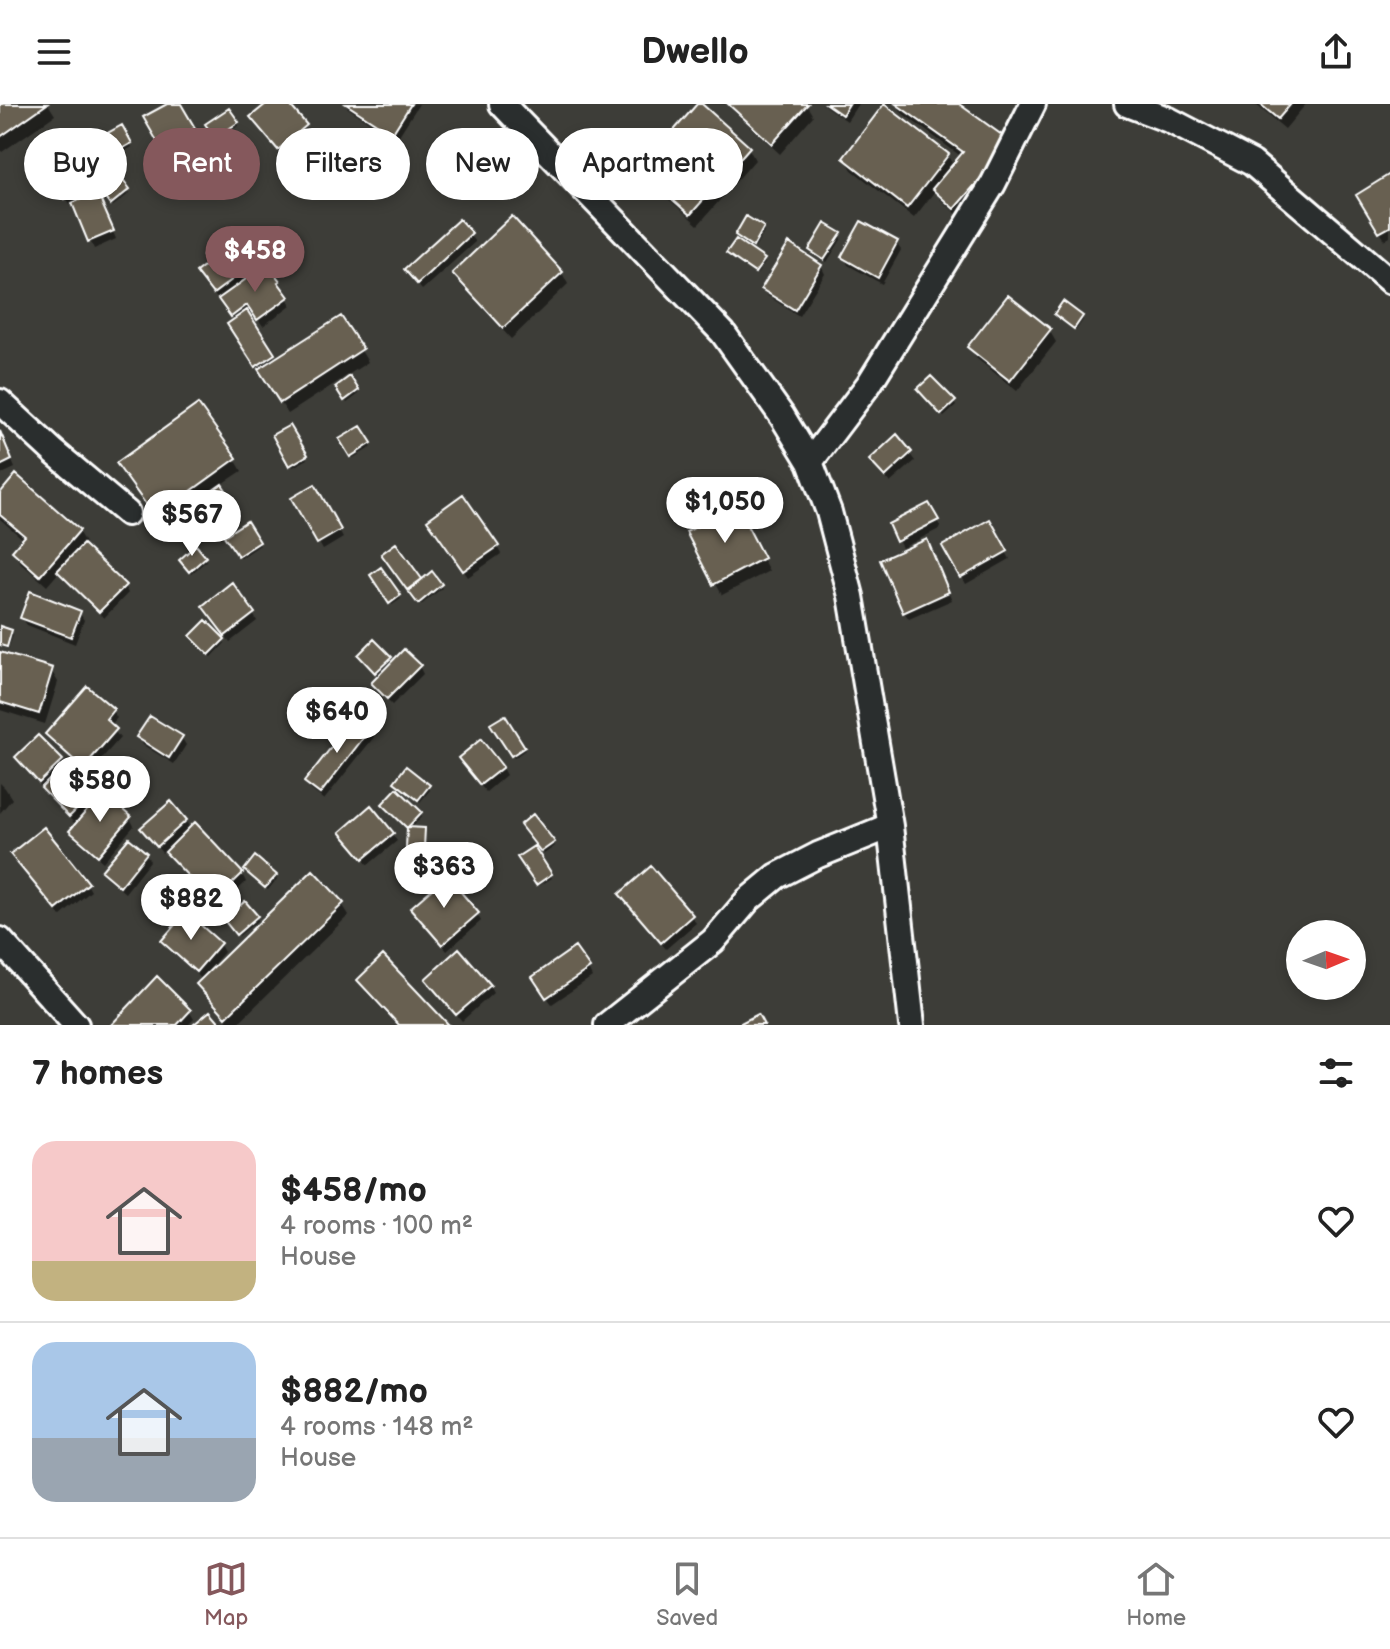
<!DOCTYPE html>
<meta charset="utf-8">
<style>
body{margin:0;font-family:"Balsamiq Sans",sans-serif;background:#f2f2f2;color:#222;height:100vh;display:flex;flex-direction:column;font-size:30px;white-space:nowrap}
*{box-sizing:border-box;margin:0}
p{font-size:26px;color:#767676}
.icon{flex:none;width:44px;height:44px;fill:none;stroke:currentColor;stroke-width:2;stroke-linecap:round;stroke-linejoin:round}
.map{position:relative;height:921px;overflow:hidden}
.drawer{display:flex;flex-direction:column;background:#fff;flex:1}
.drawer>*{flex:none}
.guide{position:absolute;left:24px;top:24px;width:800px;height:72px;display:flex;gap:16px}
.needle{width:52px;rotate:88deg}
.tools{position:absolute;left:1286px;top:816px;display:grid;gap:16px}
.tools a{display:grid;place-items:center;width:80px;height:80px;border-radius:50%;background:#fff;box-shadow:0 4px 12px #0003;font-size:40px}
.price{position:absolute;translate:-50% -68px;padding:0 18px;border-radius:28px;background:#fff;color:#222;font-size:26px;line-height:52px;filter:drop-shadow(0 2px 4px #0008)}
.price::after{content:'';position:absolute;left:50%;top:48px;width:24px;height:18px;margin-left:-12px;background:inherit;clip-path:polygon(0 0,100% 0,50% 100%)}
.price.on{background:#85585c;color:#fff}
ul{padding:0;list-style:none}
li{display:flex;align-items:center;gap:24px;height:200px;padding:0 32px}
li+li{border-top:2px solid #e0e0e0}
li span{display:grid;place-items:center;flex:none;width:224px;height:160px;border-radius:24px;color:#555}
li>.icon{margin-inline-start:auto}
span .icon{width:96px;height:96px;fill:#fffc;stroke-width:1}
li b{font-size:34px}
h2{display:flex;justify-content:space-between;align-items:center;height:96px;padding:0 32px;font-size:34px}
.chip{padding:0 28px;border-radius:36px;background:#fff;box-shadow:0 4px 12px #0003;font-size:28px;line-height:72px}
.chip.on{background:#85585c;color:#fff}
header{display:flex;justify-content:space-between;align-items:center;height:104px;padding:0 32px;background:#fff;font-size:36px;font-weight:700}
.tab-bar{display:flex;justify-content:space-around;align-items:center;height:112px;border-top:2px solid #e0e0e0;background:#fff;font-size:22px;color:#767676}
.tab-bar a{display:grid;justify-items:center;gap:4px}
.tab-bar .on{color:#85585c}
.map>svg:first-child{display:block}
</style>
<header><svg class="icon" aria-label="menu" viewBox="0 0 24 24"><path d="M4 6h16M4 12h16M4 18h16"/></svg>Dwello<svg class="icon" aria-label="share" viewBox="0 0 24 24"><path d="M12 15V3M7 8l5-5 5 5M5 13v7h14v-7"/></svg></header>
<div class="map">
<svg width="1390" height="921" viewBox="0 0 1390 921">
<rect width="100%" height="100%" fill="#3d3d38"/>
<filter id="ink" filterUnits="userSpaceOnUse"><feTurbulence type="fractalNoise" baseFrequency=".0125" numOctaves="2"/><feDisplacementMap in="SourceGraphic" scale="16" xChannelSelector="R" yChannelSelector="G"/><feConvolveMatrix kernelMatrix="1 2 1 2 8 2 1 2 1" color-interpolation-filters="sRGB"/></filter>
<g filter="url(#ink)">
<path fill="#0007" d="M0,0H48L55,11L2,48L0,45Z
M171,0H179L197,32L167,50L146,14Z
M269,0H287L310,30L283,52L257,21Z
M345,0H419L396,36L348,4Z
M726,0H806L813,12L780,50Z
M822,0H858L847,17Z
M897,0H955L1005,35L962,115L941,96L935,87L914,114L852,66L845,54L947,51L954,62L962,53L902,9Z
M1255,0H1306L1285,25Z
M699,1L749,45L755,56L698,121L648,77L642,66Z
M228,6L239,21L218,36L208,21Z
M121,23L132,43L120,50L108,31Z
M68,39L97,82L74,99L101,98L116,135L94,145L74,99L71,101L45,65Z
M324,60L326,63L318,78L302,67Z
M118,71L130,89L113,102L100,85Z
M1390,72V133L1385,136L1358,92Z
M459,118L475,138L422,186L406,166Z
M762,125L764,128L755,144L739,134L737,131Z
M840,131L842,134L827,158L813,149L811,146Z
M896,139L901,146L882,180L848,161L844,153Z
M226,149L256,157L261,166L267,162L279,178L291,201L263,222L252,207L248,211L276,256L341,214L368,258L288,310L230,220L235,217L220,195L218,196L203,176Z
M731,152L764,156L765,159L757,170Z
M821,162L825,170L799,212L768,192L763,185Z
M562,169L568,180L511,235L461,181L455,170Z
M1056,210L1082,213L1083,216L1076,226Z
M1049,226L1056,238L1017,287L976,254L970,243Z
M349,275L359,290L347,299L337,284Z
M921,289L954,299L956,302L944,313Z
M290,324L308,355L293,363L275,332Z
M360,325L372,343L353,354L342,336Z
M0,329L15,364L0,371Z
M897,333L915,357L890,379L871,356Z
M235,355L242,367L221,381L239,410L201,435L184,408L163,423L125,371Z
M314,383L343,434L323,446L294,394Z
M0,392L78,427L85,439L82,442L124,482L128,489L104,514L64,474L60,467L47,482L21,459L14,447L24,436L0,415Z
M929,401L941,424L902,444L890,421Z
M742,415L769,467L722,491L689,429Z
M989,418L1010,455L966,480L945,443Z
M246,420L260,441L241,454L227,433Z
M433,423L497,443L501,450L468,473Z
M395,442L422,478L432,470L442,484L421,501L383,451Z
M930,445L952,496L909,515L904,508Z
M205,454L206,457L191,470L183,460Z
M381,466L401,495L392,501L372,472Z
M79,508L84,516L75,540L27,521L22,514Z
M209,509L253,510L257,517L230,538Z
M0,524L11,528L13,531L8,545L0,542Z
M195,536H223L225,539L212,553Z
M0,550L51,566L58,578L45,620L0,606Z
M390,554L393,559L419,562L423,570L392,601L377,586L373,579L379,572L362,555Z
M112,606L117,614L110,622L120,634L88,670L52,638L48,631Z
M504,613L525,646L514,654L493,621Z
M369,626L374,633L324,696L311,686L307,678Z
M139,633H181L186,641L174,660L143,641Z
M18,654L61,658L64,664L93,689L98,697L130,714L134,722L103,758L76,735L72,727L77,722L48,692Z
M464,662L502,664L506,671L486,688Z
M0,679L5,684L12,695L0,709Z
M398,681L428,683L430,686L420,698Z
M384,701L421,710L422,712L410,726H424L426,729L425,747H410L408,744L409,725Z
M186,717L190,725L195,721L242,770L246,778L219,804L171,755L166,746L162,749L143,724Z
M524,724L553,739L555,742L544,750Z
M342,729L392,730L397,737L368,761Z
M533,745L552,774L539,782L520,754Z
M146,750L150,757L125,789L108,775L104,767Z
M17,758L87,780L91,787L61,812Z
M248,769L275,772L277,775L268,786Z
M626,797L691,812L696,819L666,845Z
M342,800L349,811L236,921H232L205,892L198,881L203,876L168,845L163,838L186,811L220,841L224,848L205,870L207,872Z
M412,805L477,810L481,817L447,847Z
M256,813L258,816L239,832L228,819Z
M588,865L592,873L552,900L538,881Z
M360,876L446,921H397L366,888Z
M432,882H489L493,889L462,917Z
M189,907L194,915L188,921H113Z"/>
<path fill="#686151" stroke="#fff" stroke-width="2" d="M0,0H47L0,33Z
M167,0H181L195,24L161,44L143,13Z
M266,0H289L307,21L278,46L250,13Z
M346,0H411L392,30Z
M697,0H702L750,43L690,111L639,66Z
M728,0H808L772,40Z
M826,0H849L842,11Z
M884,0L949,50L907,104L843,54Z
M896,0H959L1006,34L991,55L995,58L954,105L932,85L963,48Z
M1260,0H1291L1278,15Z
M229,4L239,18L215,34L205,20Z
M122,21L132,39L116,48L106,30Z
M68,36L94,73L65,95L38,58Z
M311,49L326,59L316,76L300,67Z
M118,69L130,85L110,101L98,85Z
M1390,70V123L1379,129L1356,91Z
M97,88L114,127L88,138L72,99Z
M512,112L563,168L503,224L452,169Z
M746,112L764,123L753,143L735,131Z
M459,115L472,129L417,180L404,165Z
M861,117L898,137L878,174L841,153Z
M825,119L842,129L824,156L809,146Z
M241,135L258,156L213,190L196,168L209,158L203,151L220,137L227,146Z
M736,135L765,155L755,169L726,149Z
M789,139L822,161L795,206L761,185Z
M267,160L280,177L278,178L289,193L257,216L247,201L231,213L218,195Z
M1008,191L1051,225L1010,277L967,243Z
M1063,197L1083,212L1074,225L1054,210Z
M247,206L275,250L255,263L227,220Z
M341,212L363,245L280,299L258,265Z
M350,272L359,286L344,297L335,283Z
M931,272L956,297L941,311L917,285Z
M198,300L237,354L155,413L116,359Z
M290,321L308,351L289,362L272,331Z
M361,322L372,339L350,353L339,335Z
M0,327L12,356L0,362Z
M897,330L912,348L885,373L869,356Z
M16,370L80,426L40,472L12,447L25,432L0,411V389Z
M222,380L236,402L195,429L181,408Z
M315,380L341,426L317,440L291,394Z
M463,390L499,442L463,467L427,416Z
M929,399L939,416L896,438L888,420Z
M737,402L764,454L713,481L686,428Z
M990,415L1008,447L960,474L942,442Z
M247,417L260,438L238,452L224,432Z
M927,435L949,488L903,509L880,456Z
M396,439L422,475L407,486L381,450Z
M83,440L126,481L99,508L57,467Z
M196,441L206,453L189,468L179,456Z
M381,463L401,491L389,500L370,471Z
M432,467L442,480L418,500L408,487Z
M232,478L255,509L225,532L202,502Z
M30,487L81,507L71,533L20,514Z
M206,516L225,535L209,551L190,532Z
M0,522L12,526L7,543L0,541Z
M374,535L392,553L375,569L358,551Z
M404,545L421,561L387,595L371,579Z
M0,548L53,564L39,610L0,598Z
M87,582L114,605L106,615L117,625L83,664L45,630Z
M505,611L525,643L511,652L490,620Z
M150,612L183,632L169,654L136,633Z
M355,613L371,624L320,690L304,678Z
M38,631L63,656L39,679L15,653Z
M481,635L503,663L480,681L458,654Z
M66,659L95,688L69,713L41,684Z
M406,662L430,681L418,696L394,678Z
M397,684L422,708L407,724L382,700Z
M103,688L131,713L98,752L69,727Z
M171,697L187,716L157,743L140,724Z
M371,701L394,729L363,755L340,728Z
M533,710L555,738L541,748L520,721Z
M195,718L243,769L213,798L165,748Z
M44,723L89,779L56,806L10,750Z
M407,723L425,724L424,745L406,744Z
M129,734L147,749L120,783L101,767Z
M534,742L552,770L536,781L517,753Z
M255,752L277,771L265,784L244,766Z
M651,762L693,811L661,839L619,790Z
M313,766L344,799L226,913L196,880Z
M447,772L479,809L442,841L410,804Z
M245,797L258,812L236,831L224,816Z
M186,808L221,839L196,868L161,837Z
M575,843L590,864L546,894L532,873Z
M459,844L491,881L456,911L425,875Z
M383,851L449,921H399L357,876Z
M157,872L191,906L177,921H111Z
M210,907L222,921H193Z
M758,910L764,921H737Z"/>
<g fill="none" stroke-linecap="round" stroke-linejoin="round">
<g stroke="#fff" stroke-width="30">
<path id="minor" d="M502,0L723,229L782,312L810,358L829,408L851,492L890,722L912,921
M1127,0L1169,16L1252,59L1390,177
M0,298L54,348L127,409
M810,358L869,280L993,80L1033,0
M0,836L76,921
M607,921L713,837L748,796L777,772L818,751L890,722"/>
</g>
<use href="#minor" stroke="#2a2d2e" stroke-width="24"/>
</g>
</g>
</svg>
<div class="tools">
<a><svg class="needle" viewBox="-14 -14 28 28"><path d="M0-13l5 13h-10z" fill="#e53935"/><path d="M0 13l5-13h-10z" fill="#767676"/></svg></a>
</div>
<b class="price on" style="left:255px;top:190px">$458</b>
<b class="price" style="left:725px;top:441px">$1,050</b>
<b class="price" style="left:192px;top:454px">$567</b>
<b class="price" style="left:337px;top:651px">$640</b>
<b class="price" style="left:100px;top:720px">$580</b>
<b class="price" style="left:444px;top:806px">$363</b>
<b class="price" style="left:191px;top:838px">$882</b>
<div class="guide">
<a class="chip">Buy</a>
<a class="chip on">Rent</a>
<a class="chip">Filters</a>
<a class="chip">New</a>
<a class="chip">Apartment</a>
</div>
</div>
<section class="drawer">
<h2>7 homes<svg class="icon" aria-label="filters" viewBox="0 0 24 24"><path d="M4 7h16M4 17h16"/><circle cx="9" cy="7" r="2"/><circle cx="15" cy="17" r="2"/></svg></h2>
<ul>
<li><span style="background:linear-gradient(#f6c9c9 75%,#c2b280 0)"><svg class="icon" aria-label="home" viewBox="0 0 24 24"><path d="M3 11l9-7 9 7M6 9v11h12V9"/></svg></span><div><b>$458/mo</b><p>4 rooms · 100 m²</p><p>House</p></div><svg class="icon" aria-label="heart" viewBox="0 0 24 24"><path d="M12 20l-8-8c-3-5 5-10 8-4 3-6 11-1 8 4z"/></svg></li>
<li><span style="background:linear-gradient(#a9c7e8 60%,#9aa5b1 0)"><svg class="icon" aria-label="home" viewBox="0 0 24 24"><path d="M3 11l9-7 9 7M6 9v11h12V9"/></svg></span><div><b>$882/mo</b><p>4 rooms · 148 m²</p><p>House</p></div><svg class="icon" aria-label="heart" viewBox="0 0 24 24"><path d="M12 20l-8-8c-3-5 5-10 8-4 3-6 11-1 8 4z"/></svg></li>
</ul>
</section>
<nav class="tab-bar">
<a class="on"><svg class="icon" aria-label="map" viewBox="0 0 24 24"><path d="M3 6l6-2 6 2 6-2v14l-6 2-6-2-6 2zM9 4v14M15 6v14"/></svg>Map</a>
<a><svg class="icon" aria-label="saved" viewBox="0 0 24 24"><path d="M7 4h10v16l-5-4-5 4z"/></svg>Saved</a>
<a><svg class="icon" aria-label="home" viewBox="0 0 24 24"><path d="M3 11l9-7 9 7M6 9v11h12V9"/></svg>Home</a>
</nav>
